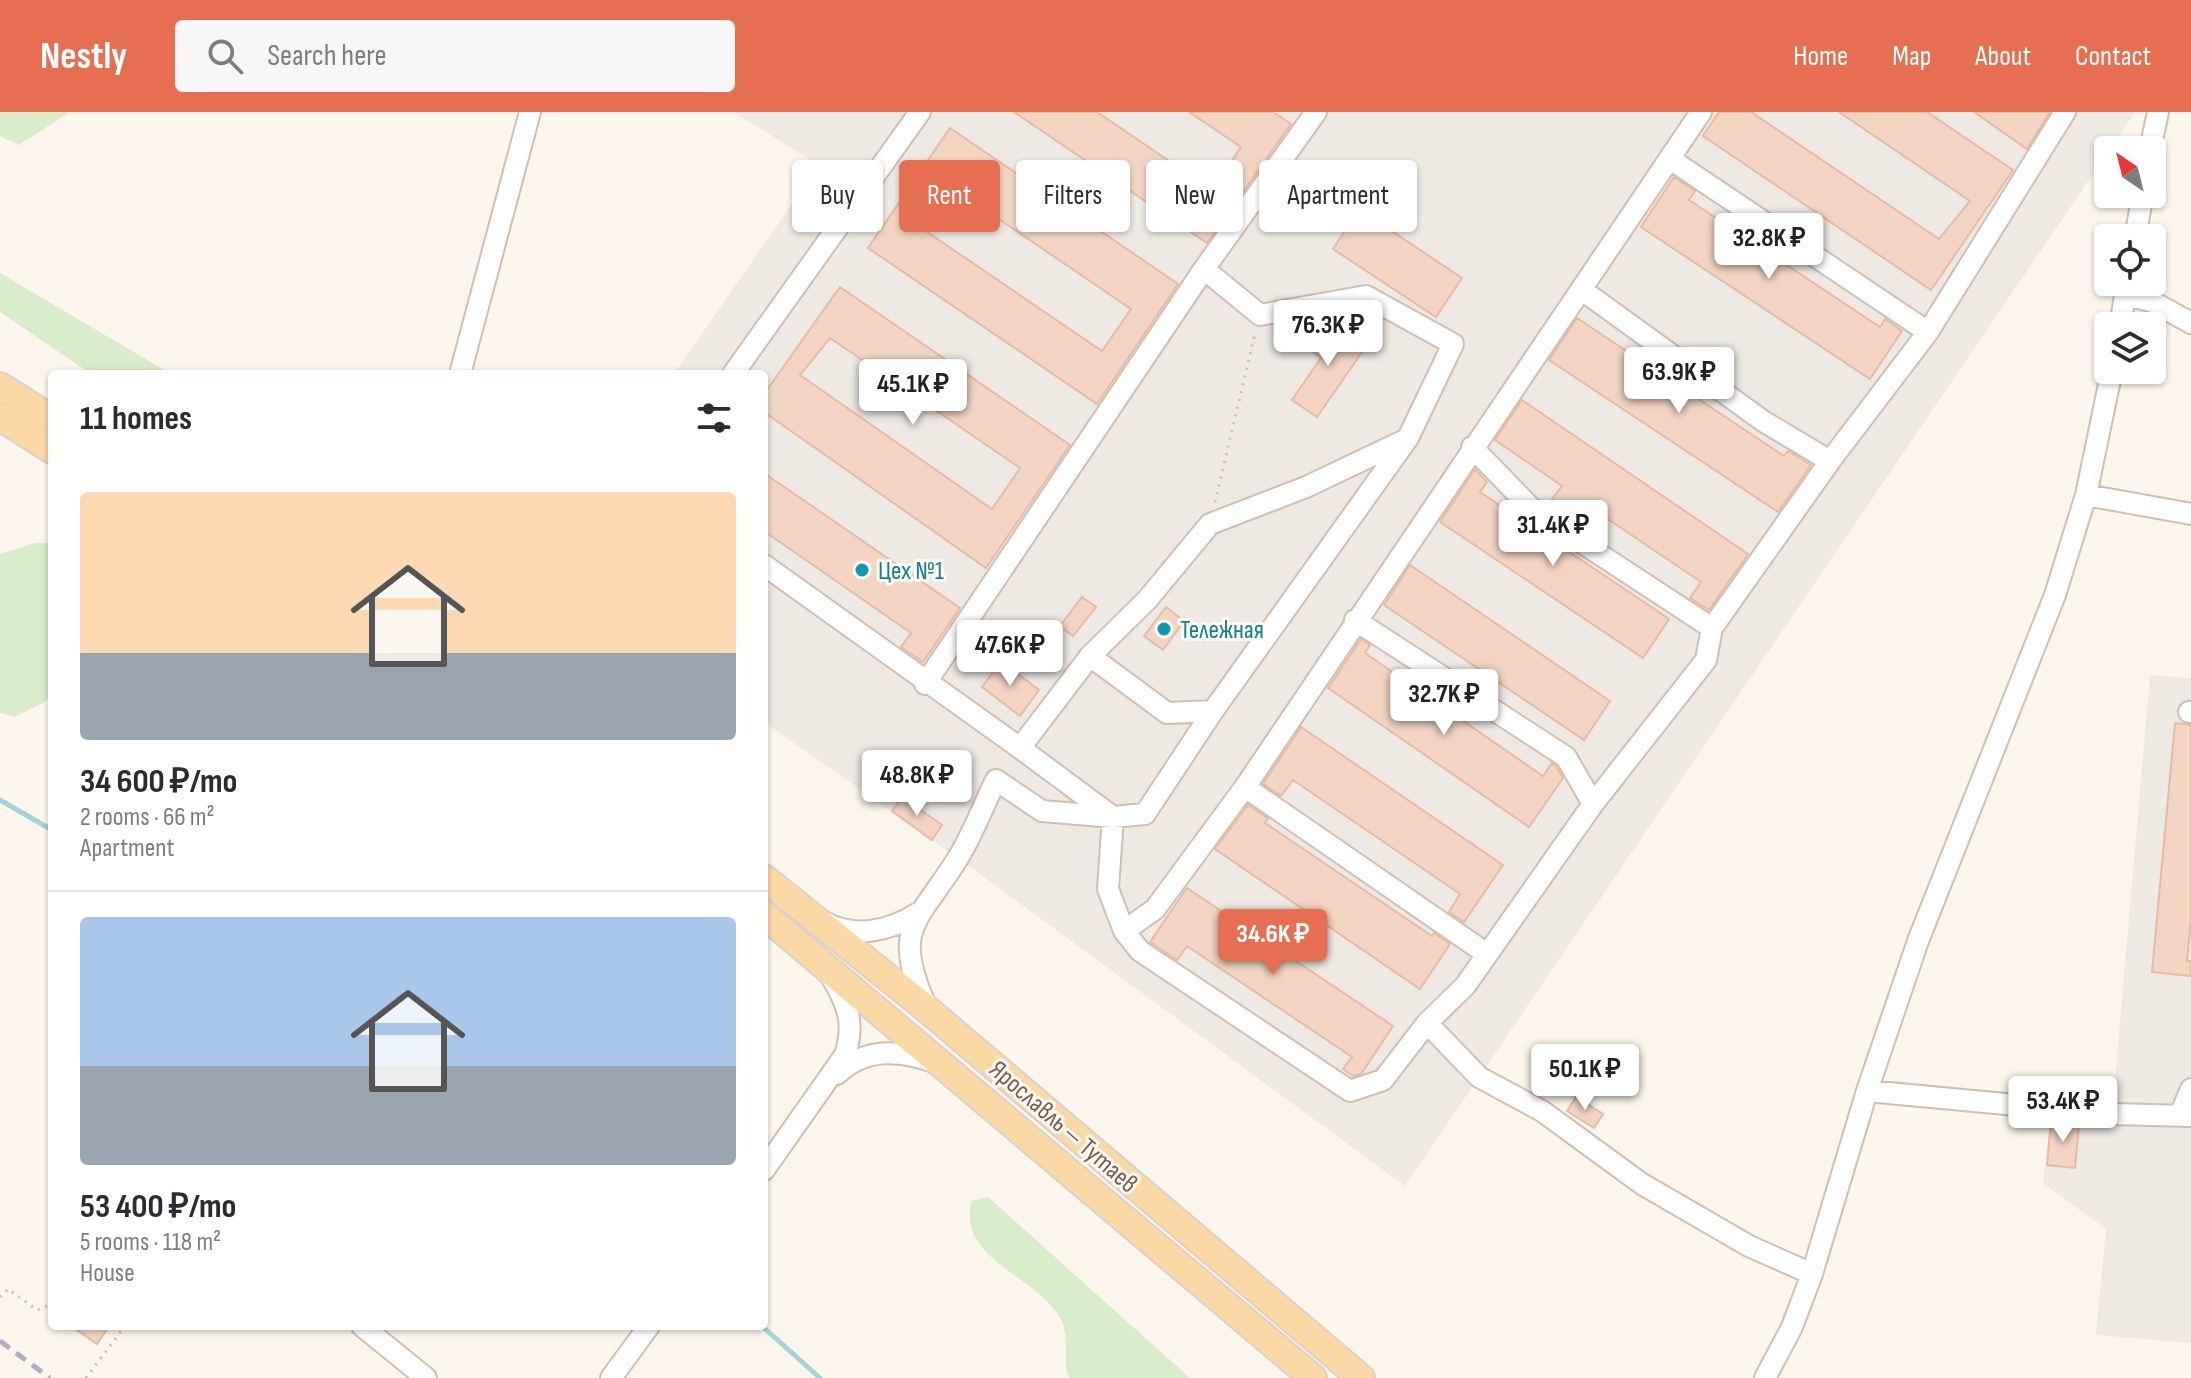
<!DOCTYPE html>
<meta charset="utf-8">
<style>
body{margin:0;font-family:"Sofia Sans Condensed",sans-serif;background:#f7f7f7;color:#2b2b33;height:100vh;display:flex;flex-direction:column;font-size:30px;white-space:nowrap}
*{box-sizing:border-box;margin:0}
p{font-size:26px;color:#7c7c81}
.icon{flex:none;width:44px;height:44px;fill:none;stroke:currentColor;stroke-width:2;stroke-linecap:round;stroke-linejoin:round}
.map{position:relative;flex:1;overflow:hidden}
.side{position:absolute;left:48px;top:258px;width:720px;height:960px;display:flex;flex-direction:column;background:#fff;border-radius:8px;box-shadow:0 2px 6px #0004}
.side>*{flex:none}
.banner{position:absolute;left:792px;top:48px;width:760px;height:72px;display:flex;gap:16px}
.needle{width:52px;rotate:325deg}
.controls{position:absolute;left:2094px;top:24px;display:grid;gap:16px}
.controls a{display:grid;place-items:center;width:72px;height:72px;border-radius:8px;background:#fff;box-shadow:0 2px 6px #0004;font-size:40px}
.price{position:absolute;translate:-50% -68px;padding:0 18px;border-radius:8px;background:#fff;color:#222;font-size:26px;line-height:52px;filter:drop-shadow(0 2px 4px #0008)}
.price::after{content:'';position:absolute;left:50%;top:48px;width:24px;height:18px;margin-left:-12px;background:inherit;clip-path:polygon(0 0,100% 0,50% 100%)}
.price.current{background:#e76f51;color:#fff}
ul{padding:0;list-style:none}
li{display:grid;align-content:center;gap:16px;height:424px;padding:0 32px}
li+li{border-top:2px solid #e1e1e2}
li span{display:grid;place-items:center;height:248px;border-radius:8px;color:#555}
li>.icon{margin-inline-start:auto}
span .icon{width:144px;height:144px;fill:#fffc;stroke-width:1}
li b{font-size:34px}
h2{display:flex;justify-content:space-between;align-items:center;height:96px;padding:0 32px;font-size:34px}
.pill{padding:0 28px;border-radius:8px;background:#fff;box-shadow:0 2px 6px #0004;font-size:28px;line-height:72px}
.pill.current{background:#e76f51;color:#fff}
header{display:flex;align-items:center;gap:48px;box-sizing:border-box;height:112px;padding:0 40px;background:#e76f51;color:#fff}
header strong{font-size:38px}
nav{display:flex;gap:44px;margin-inline-start:auto;font-size:28px}
.search{width:560px;height:72px;background:#f7f7f7;display:flex;align-items:center;gap:20px;box-sizing:border-box;padding:0 28px;border-radius:8px;color:#7c7c81;font-size:30px}
.map>svg:first-child{display:block}
</style>
<header>
<strong>Nestly</strong>
<div class="search"><svg class="icon" aria-label="search" viewBox="0 0 24 24"><circle cx="10" cy="10" r="6"/><path d="M15 15l6 6"/></svg>Search here</div>
<nav><a>Home</a><a>Map</a><a>About</a><a>Contact</a></nav>
</header>
<div class="map">
<svg width="2191" height="1266" viewBox="0 0 2191 1266">
<rect width="100%" height="100%" fill="#fdf6ec"/>
<path fill="#efe9e4" d="M733,0H2135L1405,1074L958,746L764,610V262H674L819,53Z
M2150,563L2191,566V1231L2096,1223L2106,1117L2043,1071L2051,1004L2112,1002Z"/>
<path fill="#d8ecc9" d="M0,0H70L19,33L0,24Z
M0,161L171,262H91L0,200Z
M35,431H52V581L45,590L14,605L0,601V442Z
M988,1085L1190,1266H1069C1061,1248 1071,1225 1060,1206C1035,1162 958,1149 971,1089Z"/>
<g fill="none" stroke-linecap="round" stroke-linejoin="round">
<path stroke="#a5d3da" stroke-width="5" d="M0,688L52,718
M762,1214L820,1266"/>
</g>
<path fill="#f3d5c3" stroke="#e6bba3" stroke-width="2" fill-rule="evenodd" d="M1014,0H1097L1212,78L1241,35L1189,0H1273L1291,12L1207,131Z
M1719,0H1751L1939,127L1970,89L1839,0H1927L2013,58L1931,178L1703,24Z
M1974,0H2050L2027,37Z
M950,16L1178,172L1097,292L868,136ZM940,67L1131,197L1102,239L911,109Z
M1674,65L1695,79L1689,88L1880,215L1885,207L1902,219L1870,267L1641,115Z
M1359,97L1462,166L1436,205L1333,137Z
M840,175L1070,333L986,456L764,300V282ZM830,226L1020,356L992,397L800,263Z
M1577,206L1649,254L1654,246L1678,263L1673,270L1784,344L1788,339L1811,353L1778,400L1549,248Z
M1339,214L1367,233L1317,305L1292,288L1321,246L1298,230L1306,219L1326,233Z
M1522,288L1748,442L1709,498L1690,486L1701,470L1587,393L1579,405L1552,387L1562,374L1495,328Z
M1475,357L1487,370L1480,380L1669,507L1643,546L1440,410Z
M764,361L960,496L923,550L901,535L911,521L764,419Z
M1410,453L1610,589L1584,628L1384,493Z
M1082,485L1096,495L1073,524L1060,514Z
M1166,495L1184,509L1163,538L1144,524Z
M1361,527L1370,533L1365,541L1543,664L1552,651L1556,654L1563,666L1529,715L1328,576Z
M1001,549L1039,578L1020,604L982,575Z
M2175,611L2191,613V810L2187,849H2191V864L2152,860Z
M1301,615L1503,753L1464,810L1449,800L1460,782L1293,668L1281,684L1263,672Z
M902,685L942,713L932,728L892,699Z
M1248,693L1268,706L1265,711L1432,824L1434,821L1450,832L1420,877L1215,737Z
M1187,776L1393,914L1361,962L1353,964L1343,957L1352,945L1187,834L1177,848L1150,830Z
M1576,985L1603,1002L1594,1016L1567,999Z
M2051,1009L2079,1012L2075,1056L2047,1053Z
M71,1214H109L97,1232Z"/>
<g fill="none" stroke-linecap="round" stroke-linejoin="round">
<g stroke="#d1beb0" stroke-width="24">
<path id="minor" d="M2150,38L2158,0
M1670,47L1928,220
M2135,126L2143,82
M1582,178L1763,309L1830,349
M2125,183L2151,189L2191,211
M2120,214L2127,171
M460,262L530,0
M733,262L920,0
M1472,335L1535,400L1712,516
M2086,383L2191,402
M764,453L1020,636
M1355,508L1566,645L1593,692
M1090,544L1020,636L1113,705L1108,777L1124,819L1155,797L1245,675L1701,0
M925,572L1204,157L1316,0
M1213,599L1167,601L1090,544L1147,488L1210,412L1306,375L1405,328
M2189,600H2191
M1245,675L1487,842
M824,810C854,827 890,819 918,801
M1124,819L1140,839L1350,979L1383,968L1427,911L1465,874L1593,692L1706,548L1712,516L1830,349L1928,220L2065,0
M927,896C890,815 918,811 958,746C973,722 983,694 996,668L1042,699L1113,705L1145,702L1213,599L1408,326L1453,232L1366,184L1260,203L1204,157
M1427,911L1479,965L1542,999L1642,1072L1749,1134L1812,1162
M837,962C866,935 900,938 934,950
M1867,979L2112,1002L2191,1004
M2180,1003L2191,977
M764,1058L845,943C855,912 848,893 832,866
M362,1214L426,1266
M611,1266L649,1214
M1765,1266L1792,1215L1812,1162L1867,979L1918,829L2055,483L2086,383L2112,258"/>
</g>
<g stroke="#dad1cd" stroke-width="30">
<path id="major" d="M0,274L52,307
M0,305L52,338
M764,766L928,898L1361,1266
M764,803L1313,1266"/>
</g>
<path stroke="#d9b8a5" stroke-width="3" stroke-dasharray="2 6" stroke-linecap="butt" d="M1215,390L1255,222
M0,1185L8,1177L37,1198L52,1192
M86,1266L125,1214"/>
<use href="#minor" stroke="#fff" stroke-width="20"/>
<use href="#major" stroke="#fbd9a5" stroke-width="26"/>
<path stroke="#b9a8c9" stroke-width="5" stroke-dasharray="12 8" stroke-linecap="butt" d="M0,1229L50,1266"/>
</g>
<g fill="#0f9aa8" stroke="#fffaf3" stroke-width="3">
<circle cx="862" cy="458" r="8"/>
<circle cx="1164" cy="517" r="8"/>
</g>
<g text-anchor="middle" stroke-width="6" stroke-linejoin="round" paint-order="stroke">
<g font-size="26" fill="#0d838f" stroke="#fffaf3" text-anchor="start">
<text x="878" y="467">Цех №1</text>
<text x="1180" y="526">Тележная</text>
</g>
<g font-size="26" fill="#7a5c4d" stroke="#fffaf3">
<text transform="translate(1064 1014) rotate(41)" y="9">Ярославль — Тутаев</text>
</g>
</g>
</svg>
<div class="controls">
<a><svg class="needle" viewBox="-14 -14 28 28"><path d="M0-13l5 13h-10z" fill="#e53935"/><path d="M0 13l5-13h-10z" fill="#7c7c81"/></svg></a>
<a><svg class="icon" aria-label="locate" viewBox="0 0 24 24"><circle cx="12" cy="12" r="6"/><path d="M12 2v4M12 18v4M2 12h4M18 12h4"/></svg></a>
<a><svg class="icon" aria-label="layers" viewBox="0 0 24 24"><path d="M12 4l9 5-9 5-9-5zM3 14l9 5 9-5"/></svg></a>
</div>
<b class="price" style="left:1769px;top:169px">32.8K ₽</b>
<b class="price" style="left:1328px;top:256px">76.3K ₽</b>
<b class="price" style="left:1679px;top:303px">63.9K ₽</b>
<b class="price" style="left:913px;top:315px">45.1K ₽</b>
<b class="price" style="left:1553px;top:456px">31.4K ₽</b>
<b class="price" style="left:1010px;top:576px">47.6K ₽</b>
<b class="price" style="left:1444px;top:625px">32.7K ₽</b>
<b class="price" style="left:917px;top:706px">48.8K ₽</b>
<b class="price current" style="left:1273px;top:865px">34.6K ₽</b>
<b class="price" style="left:1585px;top:1000px">50.1K ₽</b>
<b class="price" style="left:2063px;top:1032px">53.4K ₽</b>
<div class="banner">
<a class="pill">Buy</a>
<a class="pill current">Rent</a>
<a class="pill">Filters</a>
<a class="pill">New</a>
<a class="pill">Apartment</a>
</div>
<section class="side">
<h2>11 homes<svg class="icon" aria-label="filters" viewBox="0 0 24 24"><path d="M4 7h16M4 17h16"/><circle cx="9" cy="7" r="2"/><circle cx="15" cy="17" r="2"/></svg></h2>
<ul>
<li><span style="background:linear-gradient(#ffd9b3 65%,#9aa5b1 0)"><svg class="icon" aria-label="home" viewBox="0 0 24 24"><path d="M3 11l9-7 9 7M6 9v11h12V9"/></svg></span><div><b>34 600 ₽/mo</b><p>2 rooms · 66 m²</p><p>Apartment</p></div></li>
<li><span style="background:linear-gradient(#a9c7e8 60%,#9aa5b1 0)"><svg class="icon" aria-label="home" viewBox="0 0 24 24"><path d="M3 11l9-7 9 7M6 9v11h12V9"/></svg></span><div><b>53 400 ₽/mo</b><p>5 rooms · 118 m²</p><p>House</p></div></li>
</ul>
</section>
</div>
